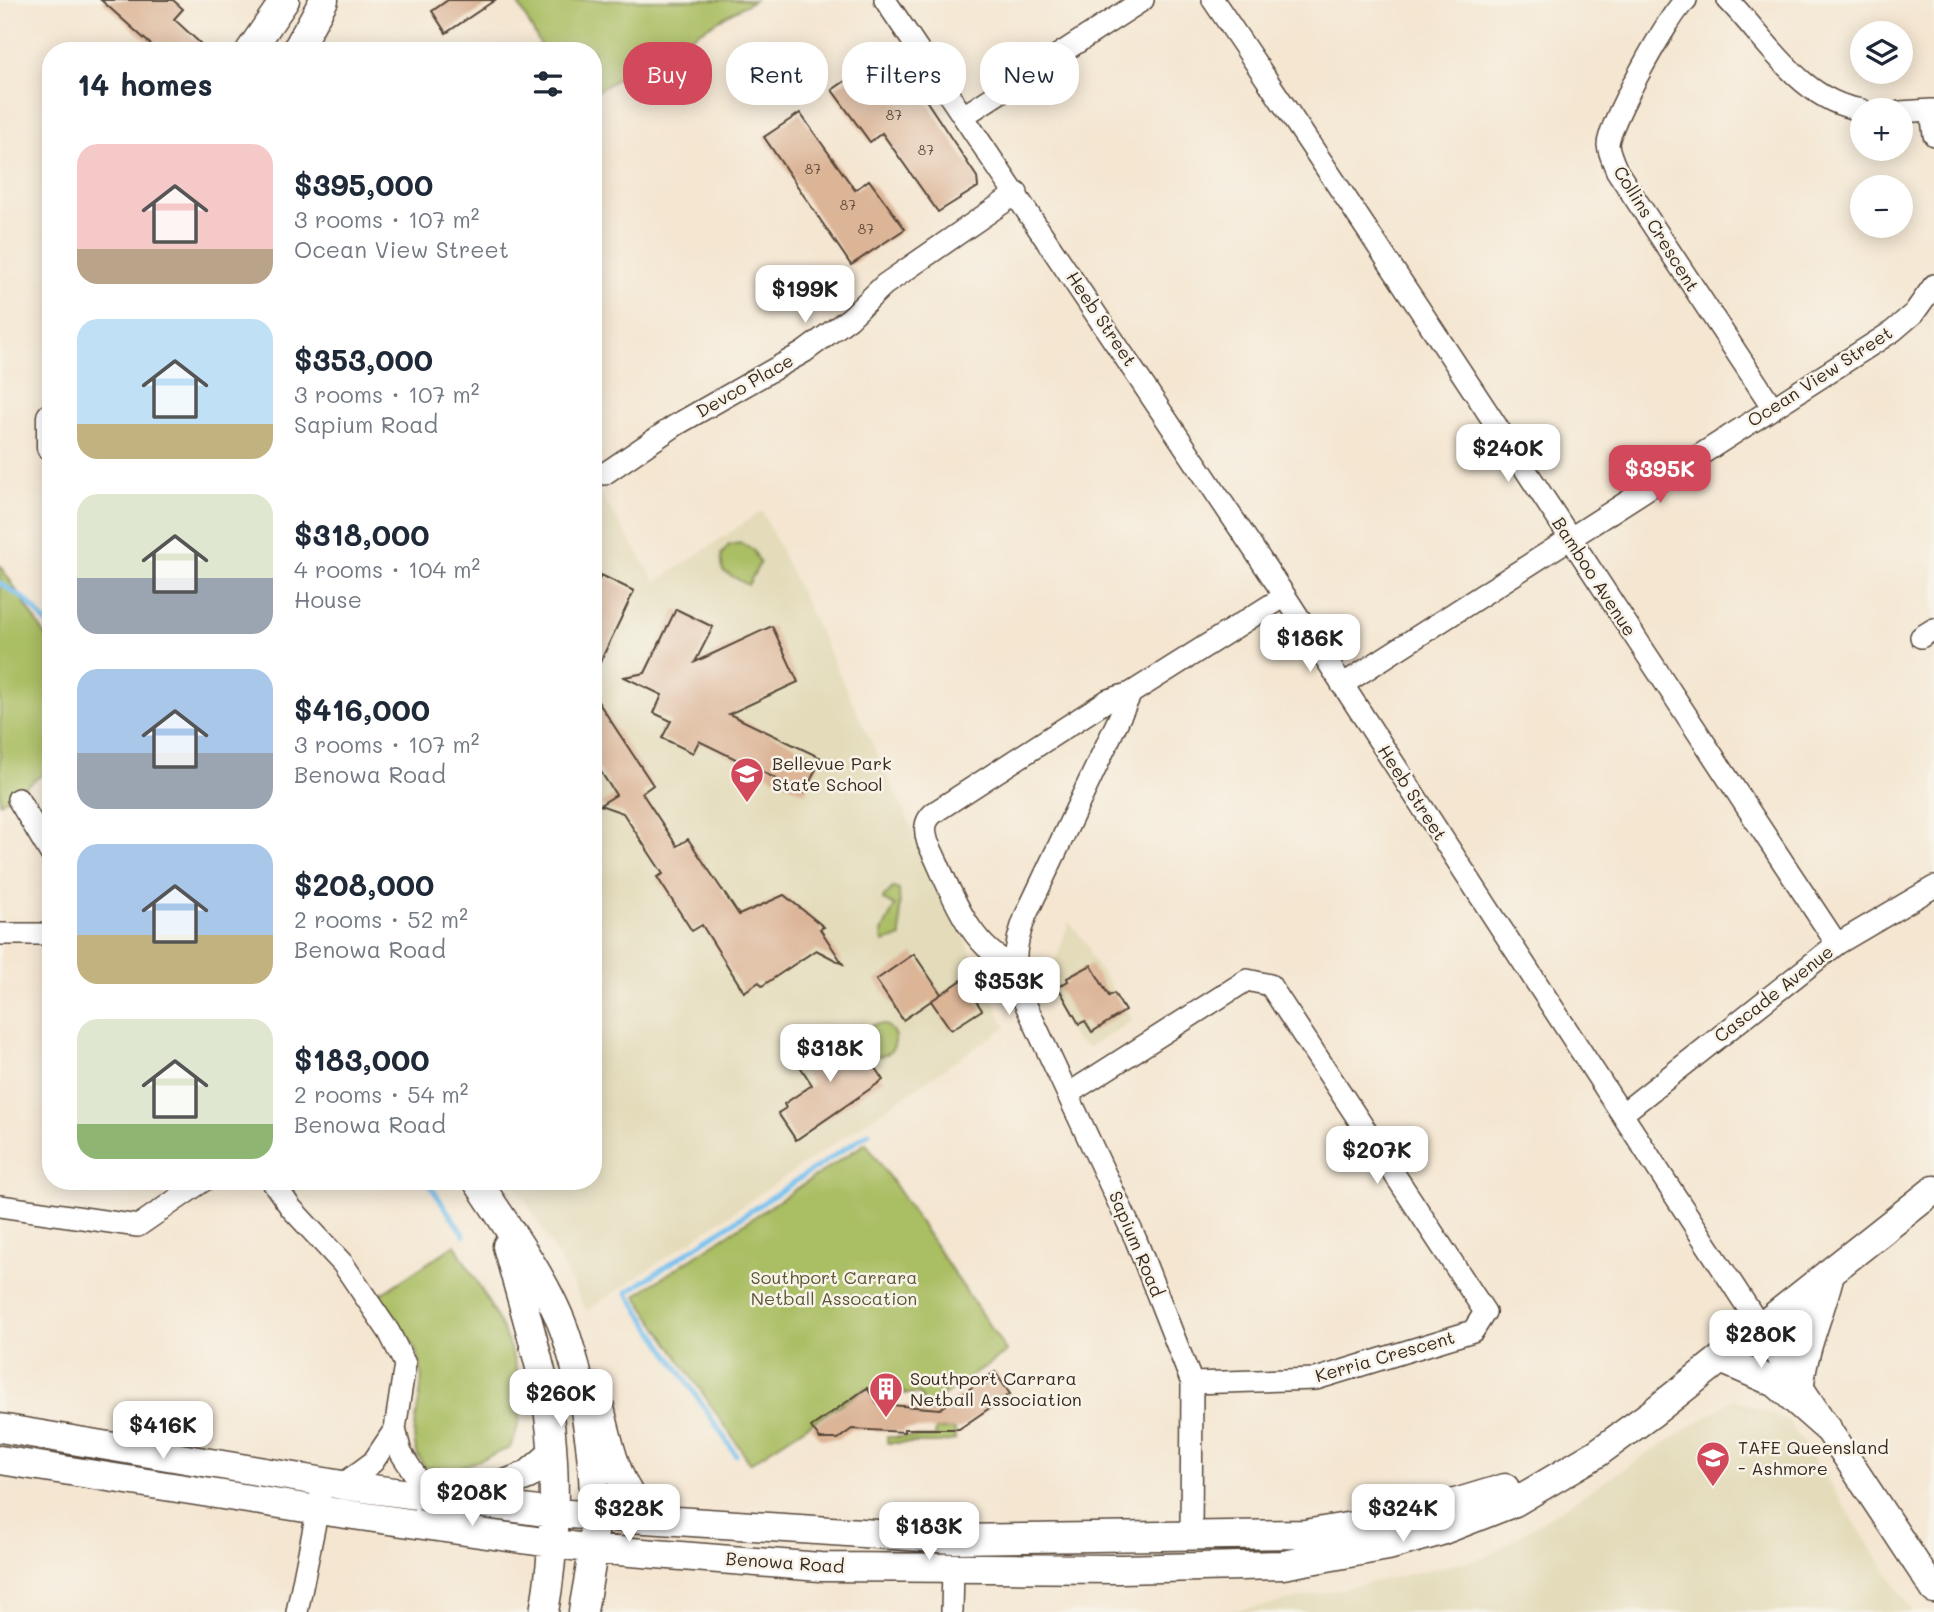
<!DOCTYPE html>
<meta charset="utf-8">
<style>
body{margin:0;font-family:Mali,sans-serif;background:#f6f6f7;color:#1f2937;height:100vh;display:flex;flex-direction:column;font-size:26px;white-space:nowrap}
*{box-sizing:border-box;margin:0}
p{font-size:23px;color:#747a83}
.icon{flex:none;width:38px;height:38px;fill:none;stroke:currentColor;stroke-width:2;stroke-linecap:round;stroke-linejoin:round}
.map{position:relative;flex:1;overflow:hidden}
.drawer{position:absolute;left:42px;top:42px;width:560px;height:1148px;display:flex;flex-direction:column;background:#fff;border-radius:28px;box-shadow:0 4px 18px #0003}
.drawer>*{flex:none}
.guide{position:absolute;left:623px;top:42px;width:665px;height:63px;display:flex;gap:14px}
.buttons{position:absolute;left:1850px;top:21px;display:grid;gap:14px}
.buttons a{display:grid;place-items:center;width:63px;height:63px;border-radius:50%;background:#fff;box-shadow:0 4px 18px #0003;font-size:35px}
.price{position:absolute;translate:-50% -60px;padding:0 16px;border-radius:14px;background:#fff;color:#222;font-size:23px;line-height:46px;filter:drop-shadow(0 2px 4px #0008)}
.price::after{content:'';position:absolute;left:50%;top:42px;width:21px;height:16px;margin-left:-10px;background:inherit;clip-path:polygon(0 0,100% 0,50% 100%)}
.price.current{background:#d1495b;color:#fff}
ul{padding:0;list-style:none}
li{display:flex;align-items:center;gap:21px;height:175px;padding:0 35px}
li span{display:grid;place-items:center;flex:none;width:196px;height:140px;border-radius:21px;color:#555}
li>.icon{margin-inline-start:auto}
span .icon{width:84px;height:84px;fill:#fffc;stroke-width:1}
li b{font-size:30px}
h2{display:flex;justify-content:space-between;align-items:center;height:84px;padding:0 35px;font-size:30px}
.tag{padding:0 24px;border-radius:28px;background:#fff;box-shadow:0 4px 18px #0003;font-size:24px;line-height:63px}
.tag.current{background:#d1495b;color:#fff}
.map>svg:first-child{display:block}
</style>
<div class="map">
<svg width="1934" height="1612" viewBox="0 0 1934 1612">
<rect width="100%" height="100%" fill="#f7f3e8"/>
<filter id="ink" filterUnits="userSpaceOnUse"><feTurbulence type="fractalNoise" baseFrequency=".0143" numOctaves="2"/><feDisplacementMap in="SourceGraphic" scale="14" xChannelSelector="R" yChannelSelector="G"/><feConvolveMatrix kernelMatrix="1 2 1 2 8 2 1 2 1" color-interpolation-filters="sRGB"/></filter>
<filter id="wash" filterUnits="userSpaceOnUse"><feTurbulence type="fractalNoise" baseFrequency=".00686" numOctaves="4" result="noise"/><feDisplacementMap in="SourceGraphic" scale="28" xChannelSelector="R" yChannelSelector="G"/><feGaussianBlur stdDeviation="1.57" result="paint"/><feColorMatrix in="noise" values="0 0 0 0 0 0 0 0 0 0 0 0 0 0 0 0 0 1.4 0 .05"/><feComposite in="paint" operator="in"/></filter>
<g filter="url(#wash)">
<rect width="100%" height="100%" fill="#f4e6d1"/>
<path fill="#e3dbba" d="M593,482L656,582L762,511L1006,1027L587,1311L535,1216L513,1181H593Z
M1069,922L1089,947V954L1133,1020L1088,1048L1074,1039L1047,986Z
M1734,1399L1788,1420L1913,1612H1220L1265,1606L1486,1557Z"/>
<path fill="#aabe63" stroke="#727440" stroke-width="2" d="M516,0H754L593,93V51H544Z
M741,543L753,550L760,563L748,585L723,571L721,555L729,545Z
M0,565L51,644V769L0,803Z
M893,888L899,890L901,937L883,942L882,932L895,906L883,900L884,897Z
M863 1040a16 16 0 1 1 32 0a16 16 0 1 1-32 0Z
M866,1143L1007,1352L927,1406L919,1394H905L889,1375L869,1391L866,1388L750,1463L636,1295Z
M455,1245C484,1295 527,1356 520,1417C519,1427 513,1439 510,1448L454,1470L425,1467C398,1436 432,1394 418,1356C411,1336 391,1314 378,1296Z
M936,1429H955V1440L939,1443H887V1437H935Z"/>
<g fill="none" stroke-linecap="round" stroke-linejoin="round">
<path stroke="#77c1f0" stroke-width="5" d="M0,583L26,600L51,628
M427,1181L464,1235
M736,1455L627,1292L869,1133"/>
</g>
<g id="blocks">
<path fill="#dcb496" d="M101,0H173L183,9L174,19L200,43L193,51H158Z
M448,0H495L446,33L432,11Z
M892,49L977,177L978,187L938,212L882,133L870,142L832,90Z
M800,113L855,190L869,180L905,229L851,265L764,137Z
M601,575L634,591L593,677V591Z
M676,609L713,627L695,662L772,626L798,682L729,714L821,758L805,793L699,741L693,753L662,738L671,721L654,713L662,695L624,677L645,673Z
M593,694L653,785L642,793L677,846L688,839L739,915L784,895L824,927L820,929L843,964L816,950L762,986L759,982L744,992L702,925L692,931L657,877L663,874L623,813L600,805L616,795L593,760Z
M914,954L941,994L903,1020L876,980Z
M1091,965L1109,996L1114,993L1125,1011L1092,1032L1085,1021L1079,1024L1058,987L1068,981L1067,978Z
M962,980L982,1010L951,1030L931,1001Z
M849,1029L883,1080L796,1140L778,1113L786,1108L784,1104L812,1085L798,1063Z
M995,1372L1010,1394L959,1429H904V1432L852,1429L838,1439H820L811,1427L867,1388L878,1404L940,1409Z"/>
</g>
</g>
<g filter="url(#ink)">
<use href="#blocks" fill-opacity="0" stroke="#574639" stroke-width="2"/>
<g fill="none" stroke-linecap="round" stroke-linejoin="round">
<g stroke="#574639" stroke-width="24">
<path id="minor" d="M885,0L1285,596L1761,1328
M1213,0C1425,312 1629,630 1837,944
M1686,0C1670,12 1608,125 1608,145C1609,153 1614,164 1617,171L1773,408
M1728,0C1768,41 1801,101 1862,110
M1934,110H1931L1934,135
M1900,112L1931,110
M965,115L1143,0
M604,474L676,425L804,352L850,318L884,285L1017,193
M1921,637L1934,629
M1342,685L1893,331L1914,313L1934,285
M18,799L51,854
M0,934H51
M1014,965C967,948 949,884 928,843C923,828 925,818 938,810L1108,700L1131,693
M1068,1094L1247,980L1270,985L1485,1312L1473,1331L1316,1379L1192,1383
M1622,1114L1837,944L1934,887
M272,1181L291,1208L343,1264L389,1332L405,1364L395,1429L373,1462L342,1485
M0,1206L138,1226L203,1181
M395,1429L401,1453L430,1498
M1191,1538L1192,1383L1136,1240L1025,1003C1013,968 1012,950 1026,915L1131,693L1285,596
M297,1612L320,1498
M952,1612L953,1569"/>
</g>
<g stroke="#574639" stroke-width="29">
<path id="tertiary" d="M1761,1328L1934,1590"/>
</g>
<g stroke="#574639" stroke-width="31">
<path id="secondary" d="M250,51L285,0
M296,51L324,0
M51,417V447
M477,1181C508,1228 550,1285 567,1338C588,1402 598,1481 593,1549C591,1570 586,1591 583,1612
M507,1246C519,1290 532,1333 542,1376C558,1448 557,1540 544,1612
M1721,1359L1776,1383L1827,1428
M1800,1384C1804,1345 1821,1312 1830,1273
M595,1388C604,1420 613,1479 636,1503C643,1511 654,1515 664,1520
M0,1428L342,1485L553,1513L954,1539L1305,1534L1412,1516L1505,1488
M0,1460L318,1510L593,1549L820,1567L1121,1569L1283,1565L1388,1546L1438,1532L1515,1502L1596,1454L1651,1414L1934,1190
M467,1499L528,1475L551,1455"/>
</g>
<use href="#minor" stroke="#fff" stroke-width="21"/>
<use href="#tertiary" stroke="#fff" stroke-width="26"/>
<use href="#secondary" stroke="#fff" stroke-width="28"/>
</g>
</g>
<defs>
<g id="school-pin" transform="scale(1.75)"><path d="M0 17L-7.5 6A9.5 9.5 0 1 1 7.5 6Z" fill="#d1495b" stroke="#f7f3e8"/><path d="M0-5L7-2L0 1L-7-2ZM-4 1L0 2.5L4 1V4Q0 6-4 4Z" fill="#fff"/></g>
<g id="building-pin" transform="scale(1.75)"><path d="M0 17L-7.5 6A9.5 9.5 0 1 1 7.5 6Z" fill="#d1495b" stroke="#f7f3e8"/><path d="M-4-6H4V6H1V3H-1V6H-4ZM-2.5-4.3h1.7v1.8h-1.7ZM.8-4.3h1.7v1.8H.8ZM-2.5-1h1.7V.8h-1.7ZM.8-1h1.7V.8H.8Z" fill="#fff"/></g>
<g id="university-pin" transform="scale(1.75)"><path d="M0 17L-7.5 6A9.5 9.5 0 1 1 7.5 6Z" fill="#d1495b" stroke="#f7f3e8"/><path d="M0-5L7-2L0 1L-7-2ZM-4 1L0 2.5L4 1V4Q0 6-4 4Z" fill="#fff"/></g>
</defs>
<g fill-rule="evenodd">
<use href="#school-pin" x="747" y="774"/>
<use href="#building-pin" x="886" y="1389"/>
<use href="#university-pin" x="1713" y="1458"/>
</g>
<g text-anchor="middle" stroke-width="5" stroke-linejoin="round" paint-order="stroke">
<g font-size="14" fill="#634c3c">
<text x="894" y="120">87</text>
<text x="926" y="155">87</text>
<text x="813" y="174">87</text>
<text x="848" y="210">87</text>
<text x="866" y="234">87</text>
</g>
<g font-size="18" fill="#3b2a1e" stroke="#f7f3e8">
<text transform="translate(1656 229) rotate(58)" y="6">Collins Crescent</text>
<text transform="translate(1101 319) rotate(56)" y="6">Heeb Street</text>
<text transform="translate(1820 377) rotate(-33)" y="6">Ocean View Street</text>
<text transform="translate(745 386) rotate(-30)" y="6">Devco Place</text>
<text transform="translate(1594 577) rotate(57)" y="6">Bamboo Avenue</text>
<text transform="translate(1412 793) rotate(57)" y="6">Heeb Street</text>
<text transform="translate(1774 994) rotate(-38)" y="6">Cascade Avenue</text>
<text transform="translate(1136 1244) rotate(67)" y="6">Sapium Road</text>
<text transform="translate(1385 1357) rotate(-16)" y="6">Kerria Crescent</text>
<text transform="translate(785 1563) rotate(4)" y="6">Benowa Road</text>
</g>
<g font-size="18" fill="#3b2a1e" stroke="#f7f3e8" text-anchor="start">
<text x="772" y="770">Bellevue Park<tspan x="772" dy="21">State School</tspan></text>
<text x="910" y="1385">Southport Carrara<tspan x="910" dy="21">Netball Association</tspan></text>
<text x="1738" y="1454">TAFE Queensland<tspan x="1738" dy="21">- Ashmore</tspan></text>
</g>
<g font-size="18" fill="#5c5633" stroke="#f7f3e8">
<text x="834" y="1284">Southport Carrara<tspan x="834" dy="21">Netball Assocation</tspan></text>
</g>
</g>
</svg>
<div class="buttons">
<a><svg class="icon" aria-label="layers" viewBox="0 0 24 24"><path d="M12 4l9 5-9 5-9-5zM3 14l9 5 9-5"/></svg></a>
<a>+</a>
<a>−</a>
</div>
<b class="price" style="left:805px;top:325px">$199K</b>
<b class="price" style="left:1508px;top:484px">$240K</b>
<b class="price current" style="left:1660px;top:505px">$395K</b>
<b class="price" style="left:1310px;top:674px">$186K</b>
<b class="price" style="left:1009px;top:1017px">$353K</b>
<b class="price" style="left:830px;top:1084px">$318K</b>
<b class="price" style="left:1377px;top:1186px">$207K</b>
<b class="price" style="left:1761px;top:1370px">$280K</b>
<b class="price" style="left:561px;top:1429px">$260K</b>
<b class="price" style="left:163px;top:1461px">$416K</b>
<b class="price" style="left:472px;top:1528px">$208K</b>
<b class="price" style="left:629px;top:1544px">$328K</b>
<b class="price" style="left:1403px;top:1544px">$324K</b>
<b class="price" style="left:929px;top:1562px">$183K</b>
<div class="guide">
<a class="tag current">Buy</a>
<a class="tag">Rent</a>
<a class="tag">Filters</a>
<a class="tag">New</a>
</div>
<section class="drawer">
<h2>14 homes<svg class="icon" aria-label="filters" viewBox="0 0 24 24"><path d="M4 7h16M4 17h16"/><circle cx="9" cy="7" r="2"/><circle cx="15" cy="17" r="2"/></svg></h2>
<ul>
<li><span style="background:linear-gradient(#f6c9c9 75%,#b9a48a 0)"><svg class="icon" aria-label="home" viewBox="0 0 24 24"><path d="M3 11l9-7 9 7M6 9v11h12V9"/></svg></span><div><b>$395,000</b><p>3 rooms · 107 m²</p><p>Ocean View Street</p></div></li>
<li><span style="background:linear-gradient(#bfe0f5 75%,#c2b280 0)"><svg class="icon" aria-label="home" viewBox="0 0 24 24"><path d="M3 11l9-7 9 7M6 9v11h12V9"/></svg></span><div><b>$353,000</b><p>3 rooms · 107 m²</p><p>Sapium Road</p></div></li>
<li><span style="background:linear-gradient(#dfe7d0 60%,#9aa5b1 0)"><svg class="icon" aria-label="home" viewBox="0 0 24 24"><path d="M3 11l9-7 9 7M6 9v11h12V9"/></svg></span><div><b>$318,000</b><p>4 rooms · 104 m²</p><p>House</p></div></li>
<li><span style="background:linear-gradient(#a9c7e8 60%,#9aa5b1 0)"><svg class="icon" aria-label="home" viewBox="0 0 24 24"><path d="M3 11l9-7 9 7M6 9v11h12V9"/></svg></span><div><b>$416,000</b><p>3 rooms · 107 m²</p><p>Benowa Road</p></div></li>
<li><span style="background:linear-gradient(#a9c7e8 65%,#c2b280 0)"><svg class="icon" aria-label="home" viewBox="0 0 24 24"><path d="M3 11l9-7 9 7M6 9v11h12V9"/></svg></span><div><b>$208,000</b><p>2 rooms · 52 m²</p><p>Benowa Road</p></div></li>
<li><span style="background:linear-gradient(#dfe7d0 75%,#8fb573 0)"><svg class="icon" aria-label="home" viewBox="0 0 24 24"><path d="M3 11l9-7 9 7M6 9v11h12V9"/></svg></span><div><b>$183,000</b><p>2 rooms · 54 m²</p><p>Benowa Road</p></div></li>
</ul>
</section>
</div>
